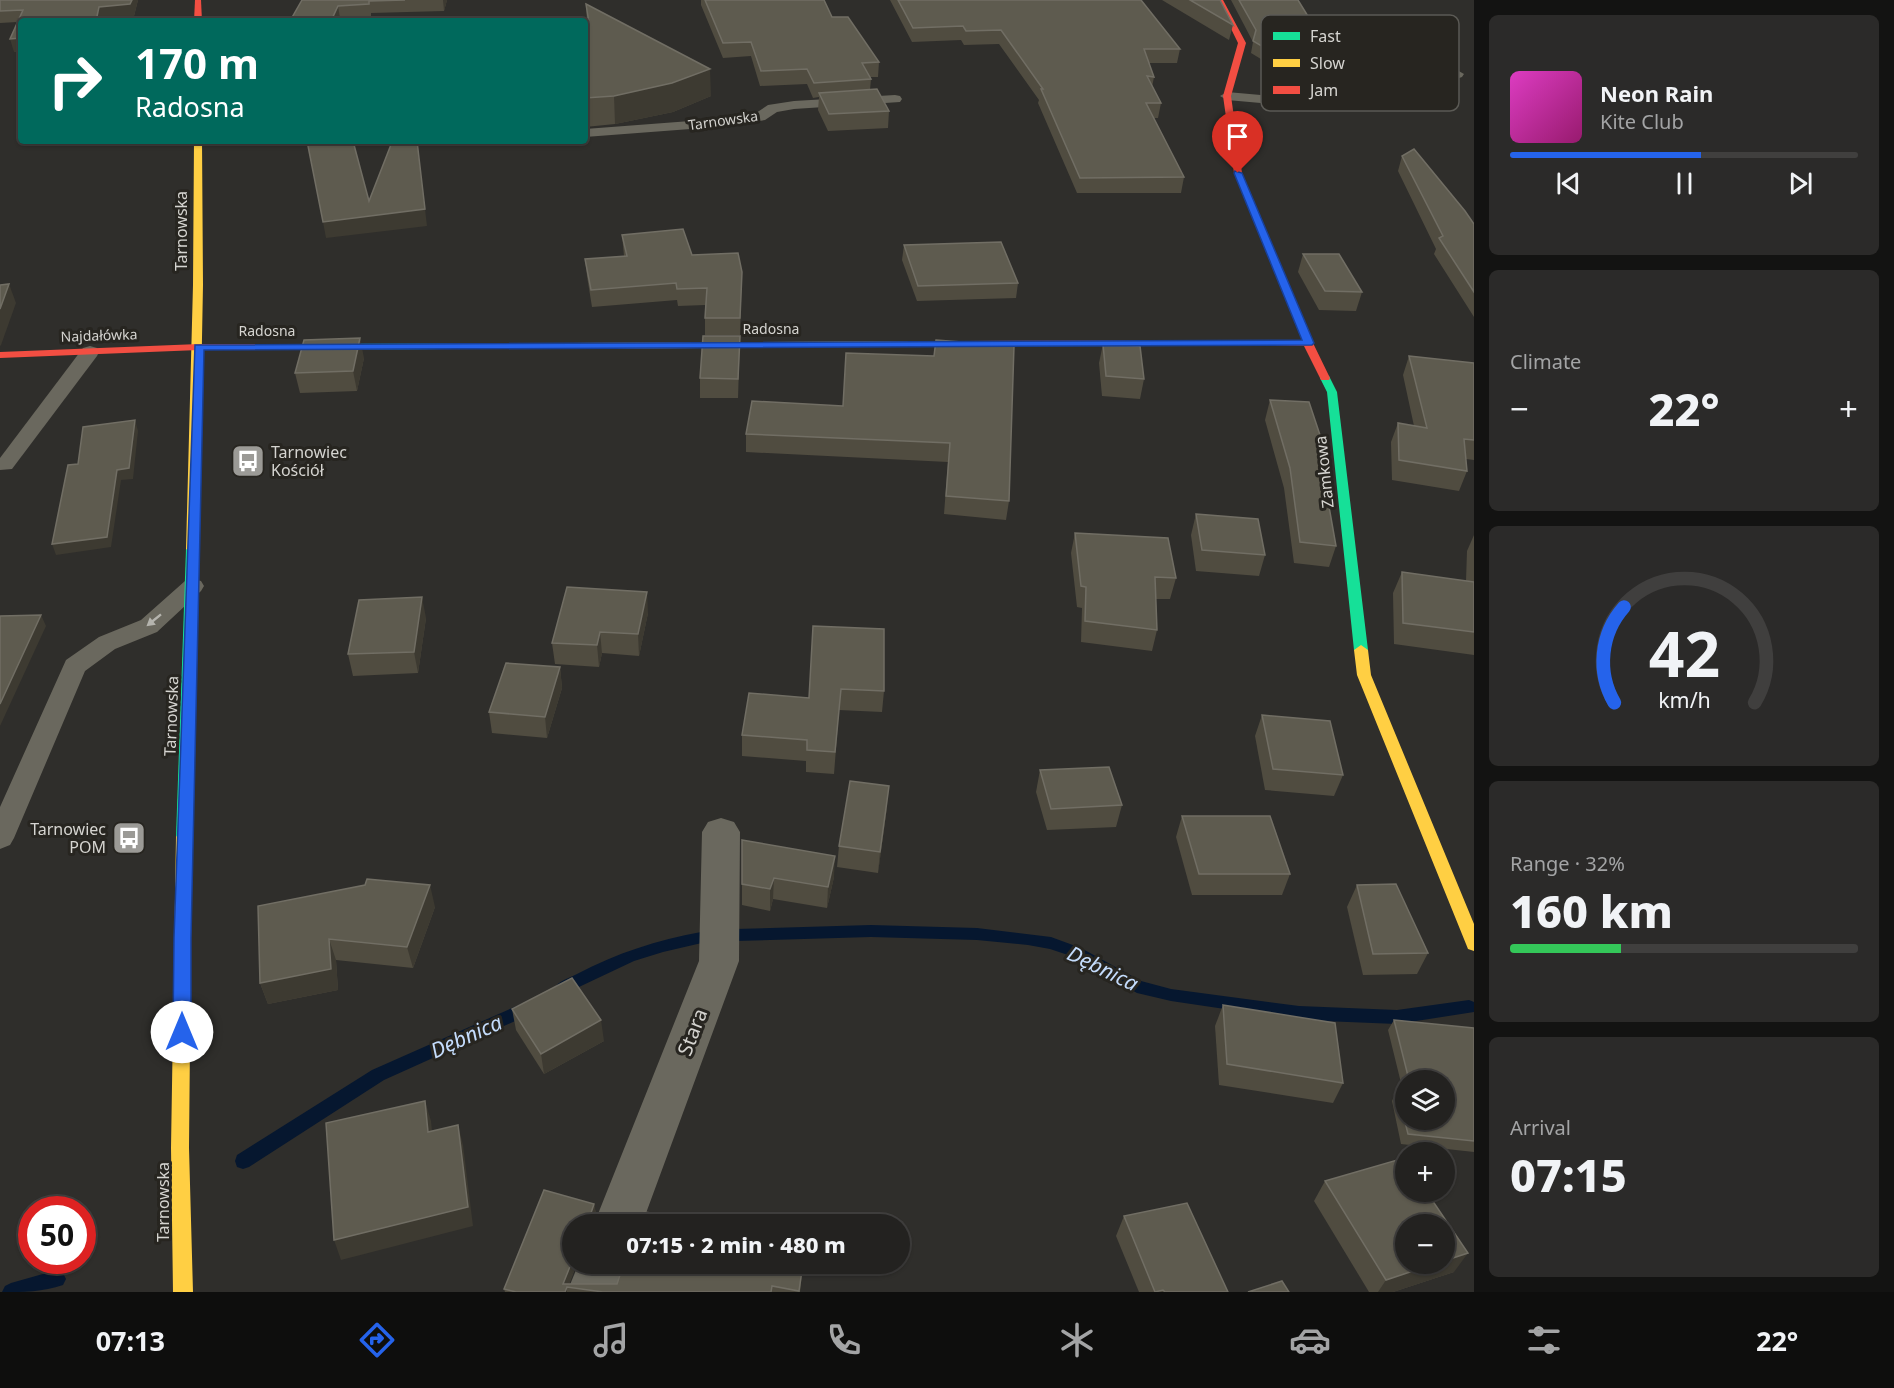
<!DOCTYPE html>
<meta charset="utf-8">
<style>
:root{--surface:#232220;--page:#2b2a29;--text:#f1f3f6;--muted:#a3a4a5;--line:#403f3e;--accent:#2563eb}
body{margin:0;font-family:"Noto Sans",sans-serif;background:var(--page);color:var(--text);height:100vh;display:flex;flex-direction:column;font-size:22px;white-space:nowrap}
*{box-sizing:border-box;margin:0}
p{font-size:20px;color:var(--muted)}
.icon{flex:none;width:33px;height:33px;fill:none;stroke:currentColor;stroke-width:2;stroke-linecap:round;stroke-linejoin:round}
.map{position:relative;flex:1;overflow:hidden}
.details{display:flex;flex-direction:column;gap:15px;padding:15px;background:#131312;width:420px}
.details>*{flex:none}
.hud{position:absolute;left:18px;top:18px;width:570px;height:126px;border-radius:6px;box-shadow:0 2px 4px #0004,0 0 0 2px var(--line);background:#00695c;color:#fff;overflow:hidden}
.fabs{position:absolute;left:1395px;top:1070px;display:grid;gap:12px}
.fabs a{display:grid;place-items:center;width:60px;height:60px;border-radius:50%;background:var(--surface);box-shadow:0 2px 4px #0004,0 0 0 2px var(--line);font-size:30px}
.speed{position:absolute;left:18px;top:1196px;display:flex;gap:12px;font-size:30px;font-weight:700;text-align:center}
.speed>*{display:grid;place-content:center;width:78px;height:78px;border-radius:50%;background:var(--surface);box-shadow:0 2px 4px #0004,0 0 0 2px var(--line);line-height:1}
.speed .limit{border:9px solid #d22;background:#fff;color:#111}
.pin{position:absolute;display:grid;place-items:center;width:51px;height:51px;color:#fff;margin:-62px -26px;border-radius:50% 50% 50% 0;rotate:-45deg;box-shadow:0 0 6px #0007}
.pin .icon{rotate:45deg}
.me{position:absolute;width:66px;margin:-33px;rotate:0deg;stroke-linejoin:round;filter:drop-shadow(0 0 4px #0008)}
.turn{display:flex;align-items:center;gap:21px;height:126px;padding:0 18px;font-size:27px}
.turn .icon{width:78px;height:78px;stroke-width:2.5}
.turn b{display:block;font-size:42px;line-height:51px}
.big{font-size:45px;font-weight:800;line-height:1.1}
.details .tile{flex:1;display:flex;flex-direction:column;justify-content:center;gap:9px;min-width:0;padding:0 21px;border-radius:9px;background:var(--page)}
.details .dial{align-items:center;gap:0}
.dial svg{height:156px;overflow:visible;fill:none;stroke:var(--line);stroke-width:7;stroke-linecap:round;text-anchor:middle}
.dial text{fill:var(--text);stroke:none}
.song{display:flex;align-items:center;gap:18px}
.cover{width:72px;height:72px;border-radius:9px;background:linear-gradient(135deg,hsl(310 70% 55%),hsl(320 70% 35%))}
.played{height:6px;border-radius:3px;background:linear-gradient(90deg,var(--accent) 55%,var(--line) 55%)}
.keys{display:flex;justify-content:space-around;direction:ltr}
.heat{display:flex;justify-content:space-between;align-items:center;font-size:33px;direction:ltr}
.charge{height:9px;border-radius:4px;background:linear-gradient(90deg,#34c759 32%,var(--line) 0)}
.trip{position:absolute;left:562px;top:1214px;width:348px;height:60px;border-radius:30px;background:var(--surface);box-shadow:0 2px 4px #0004,0 0 0 2px var(--line);font-weight:800;line-height:60px;text-align:center}
.tab-bar{display:flex;height:96px;justify-content:space-around;align-items:center;background:#0e0e0d;color:var(--muted)}
.tab-bar .icon{width:42px;height:42px}
.tab-bar .active{color:var(--accent)}
.tab-bar b{font-size:27px;color:var(--text)}
main{display:flex;flex:1;min-height:0}
.map>svg:first-child{display:block}
</style>
<main>
<div class="map">
<svg width="1474" height="1292" viewBox="0 0 1474 1292">
<rect width="100%" height="100%" fill="#2f2e2b"/>
<g fill="none" stroke-linecap="round" stroke-linejoin="round">
<!-- stream -->
<g fill="#06172f" fill-rule="evenodd">
<path d="M871 925 977 928 1051 937 1081 948 1141 981 1171 989 1299 1006 1397 1010 1469 1000 1474 1002V1012L1397 1024 1299 1020 1171 1001 1137 993 1071 956 1050 949 1028 945 977 940 871 937 735 941 730 939 728 935 730 931 735 929Z"/>
<path d="M701 932 706 934 708 938 706 942 663 952 634 961 562 995 557 994 554 989C558 981 569 978 577 974 617 953 657 940 701 932Z"/>
<path d="M528 1001 533 1003 536 1008 533 1013 384 1080 249 1167 243 1169 237 1167 235 1161 237 1155 372 1070Z"/>
<path d="M57 1270 63 1273 66 1279 63 1285C43 1292 23 1292 2 1292L5 1286 11 1283Z"/>
</g>
<!-- lane -->
<g fill="#6a685e" fill-rule="evenodd">
<path d="M1457 70 1464 74 1462 77 1395 101 1295 106 1227 100 1220 96 1227 92 1295 98 1393 93Z"/>
<path d="M895 95 900 96 902 99 900 102 794 109 777 112 765 120 730 126 585 137V129L730 118 756 113 768 105 794 101Z"/>
<path d="M90 346 97 348 99 352 97 356 12 469 0 470V458L83 348Z"/>
<path d="M193 579 201 581 204 586 201 591 157 632 115 649 85 671 14 838 10 845 0 849V807L66 660 99 637 141 620 185 581Z"/>
</g>
<!-- street -->
<g fill="#6a685e" fill-rule="evenodd">
<path d="M721 818 734 822 740 832 739 961 642 1224H594L699 961 702 832 708 822Z"/>
<path d="M579 1263H627L617 1292H567Z"/>
</g>
<!-- fast -->
<g fill="#16e098" fill-rule="evenodd">
<path d="M572 343 576 344V348L309 350 304 347 309 344Z"/>
<path d="M1325 375 1329 376 1337 392 1368 650 1361 655 1354 650 1327 392 1320 378Z"/>
<path d="M192 545 198 549 192 837 189 841 184 843 179 841 176 837 186 549Z"/>
</g>
<!-- slow -->
<g fill="#ffcf43" fill-rule="evenodd">
<path d="M194 141H202L203 285 198 549 192 553 186 549 193 285Z"/>
<path d="M964 341 969 344 968 346 572 349 567 346 572 343Z"/>
<path d="M1361 645 1368 650 1371 675 1474 924V951L1468 949 1466 944 1357 675 1354 650Z"/>
<path d="M184 831 189 833 192 837 189 1148 193 1292H173L171 1148 176 837 179 833Z"/>
</g>
<!-- jam -->
<g fill="#f24e42" fill-rule="evenodd">
<path d="M195 0H201L202 21H194Z"/>
<path d="M1217 0H1223L1246 43 1231 96 1242 173 1313 343 1330 378 1329 380H1321L1304 346H960L959 344 964 341 1302 340 1234 173 1223 96 1238 43Z"/>
<path d="M199 344H309L314 347 309 350H199L0 358V352Z"/>
</g>
</g>
<!-- wall -->
<g fill="#504c40" fill-rule="evenodd">
<path d="M0 0H138L134 16 102 19 21 21V51L14 52 17 22 0 23Z"/>
<path d="M302 0H447L444 11 371 13V16L340 18 339 21H290Z"/>
<path d="M701 0H824L832 17 879 62 878 77H870L871 79 870 90 889 111 888 128 828 131 818 110 819 97 813 98 807 84 760 86 751 56 723 58 701 5Z"/>
<path d="M890 0H1141L1180 49 1177 63H1149L1154 77 1152 87 1161 103 1158 118H1154L1184 177 1181 193H1077L1038 103 1039 100 999 44 964 45 961 40 912 42Z"/>
<path d="M1162 0H1220L1233 25 1229 40Z"/>
<path d="M1231 0H1298L1339 85 1310 89 1251 53 1253 42Z"/>
<path d="M586 4 711 96 673 112 615 124 585 127V23H587Z"/>
<path d="M1402 156 1474 224V317L1434 254 1436 249 1398 171Z"/>
<path d="M622 235 692 255 742 272 740 335H705V305L678 306 677 300 592 307 587 276 585 259 624 256Z"/>
<path d="M904 245 1018 283 1016 298 917 301 902 260Z"/>
<path d="M1303 254 1362 292 1356 311 1319 310 1298 272Z"/>
<path d="M740 336 738 398H700V378Z"/>
<path d="M1103 344 1144 379 1140 399 1102 396 1099 363Z"/>
<path d="M934 356 1009 501 1006 520 944 514 948 462 746 452V434L843 406Z"/>
<path d="M1409 356 1474 363V460L1466 459 1467 471 1459 491 1392 480 1391 442 1398 423 1414 426 1403 375Z"/>
<path d="M364 358 357 391 300 393 295 373Z"/>
<path d="M1270 400 1325 450 1321 463 1336 546 1329 567 1294 563 1284 488 1265 420Z"/>
<path d="M1196 514 1265 555 1259 576 1196 571 1191 535Z"/>
<path d="M1075 533 1176 578 1170 599H1156L1157 630 1152 651 1081 642 1082 608 1077 607 1071 553Z"/>
<path d="M1474 535V655L1394 644 1393 593 1402 572 1466 581 1467 551Z"/>
<path d="M648 613 639 656 602 653 599 667 555 664 552 643Z"/>
<path d="M426 618 418 673 353 676 348 654Z"/>
<path d="M813 626 884 691 882 712 839 710 834 774 806 772V761L742 756V735L809 698Z"/>
<path d="M560 667 562 688 547 738 492 733 489 712Z"/>
<path d="M1262 715 1343 775 1334 796 1265 790 1255 736Z"/>
<path d="M1040 770 1122 805 1116 827 1047 830 1036 792Z"/>
<path d="M887 807 878 873 837 867 839 846Z"/>
<path d="M1182 816 1290 874 1282 895H1192L1176 837Z"/>
<path d="M742 840 834 877 827 908 773 899 770 911 742 905Z"/>
<path d="M365 885 435 907 413 968 336 960 338 990 268 1004 260 983Z"/>
<path d="M1357 885 1428 953 1417 974 1363 975 1347 907Z"/>
<path d="M1223 1005 1343 1083 1333 1103 1219 1085 1215 1026Z"/>
<path d="M512 1009 604 1041 544 1074 516 1030Z"/>
<path d="M1394 1020 1474 1028V1152L1401 1144 1392 1101 1397 1090 1403 1091 1388 1030ZM1406 1080H1444L1406 1119Z"/>
<path d="M1325 1181 1454 1272 1393 1292H1369L1314 1201Z"/>
<path d="M594 1204 596 1214 595 1216 736 1224H573V1263H577L569 1284H617L803 1263 800 1292H505L504 1289Z"/>
<path d="M1124 1216 1228 1292H1139L1116 1236Z"/>
</g>
<!-- shaded-wall -->
<g fill="#3d3a31">
<path d="M132 0H138L134 16 102 19V21H96L99 7Z"/>
<path d="M443 0H447L444 11Z"/>
<path d="M338 6 340 18 339 21H331Z"/>
<path d="M21 38V51L14 52 10 39Z"/>
<path d="M710 69 711 96 673 112 615 124 614 96Z"/>
<path d="M1343 73 1339 85 1310 89 1314 77Z"/>
<path d="M417 141 427 226 326 238 323 222 425 209Z"/>
<path d="M9 284 16 303 1 345 0 346V309Z"/>
<path d="M360 338 364 358 357 391 353 371Z"/>
<path d="M135 420 138 431 133 479 121 480 111 547 56 555 52 544Z"/>
<path d="M647 592 648 613 639 656 638 634Z"/>
<path d="M422 597 426 618 418 673 414 652Z"/>
<path d="M41 615 46 626 0 726V704Z"/>
<path d="M600 632 602 653 599 667 597 645Z"/>
<path d="M560 667 562 688 547 738 545 717Z"/>
<path d="M889 786 887 807 878 873 880 852Z"/>
<path d="M835 856 834 877 827 908 828 887Z"/>
<path d="M774 878 773 899 770 911V889Z"/>
<path d="M430 885 435 907 413 968 407 947Z"/>
<path d="M329 939 336 960 338 990 268 1004 260 983Z"/>
<path d="M601 1020 604 1041 544 1074 541 1054Z"/>
<path d="M425 1101 431 1121 434 1152 428 1132Z"/>
<path d="M458 1125 463 1145 473 1226 341 1260 334 1240Z"/>
<path d="M594 1204 596 1214 592 1223 591 1213Z"/>
<path d="M1468 1253 1454 1272 1393 1292H1378L1386 1280 1437 1263H1444V1261Z"/>
<path d="M573 1259V1263H577L568 1287H567V1292H565L563 1284Z"/>
</g>
<!-- building -->
<g fill="#5e5b4f" stroke="#716e64" stroke-width="1.5">
<path d="M0 0H132L130 4 99 7 96 21H21V38L10 39 23 10 0 11Z"/>
<path d="M302 0H405L369 1V4L338 6 331 21H290Z"/>
<path d="M705 0H824L832 17H848L879 62 862 63 871 79 814 83 807 69 761 71 751 42 723 43Z"/>
<path d="M898 0H1141L1180 49H1144L1154 77 1147 76 1161 103H1146L1184 177 1080 178 1041 89H1043L1001 30 966 31 963 26 913 28Z"/>
<path d="M1190 0H1220L1233 25Z"/>
<path d="M1239 0H1298L1343 73 1314 77 1253 41 1256 30Z"/>
<path d="M586 4 710 69 672 83 614 96 585 98V23H589Z"/>
<path d="M877 89 889 111 829 114 819 93Z"/>
<path d="M307 141H353L369 201 392 142 417 141 425 209 323 222Z"/>
<path d="M1414 149 1465 211 1474 224V292L1439 238 1443 236 1402 156Z"/>
<path d="M683 229 692 255 738 253 742 272 740 318H705L707 288 677 289 676 283 591 290 585 259 627 256 622 235Z"/>
<path d="M1001 242 1018 283 918 286 904 245Z"/>
<path d="M1303 254H1339L1362 292 1325 291Z"/>
<path d="M9 284 0 309V285Z"/>
<path d="M703 336H740L738 379 700 378Z"/>
<path d="M360 338 353 371 295 373 304 340Z"/>
<path d="M936 340 1014 346 1009 501 946 496 950 443 746 434 752 401 843 406 846 353 934 356Z"/>
<path d="M1103 344 1140 346 1144 379 1106 376Z"/>
<path d="M1409 356 1474 363V440L1464 439 1467 471 1399 460 1398 423 1427 428Z"/>
<path d="M1270 400 1309 402 1325 450H1319L1336 546 1300 542 1290 468Z"/>
<path d="M135 420 129 468 117 470 107 537 52 544 68 465 78 464 83 427Z"/>
<path d="M1196 514 1258 519 1265 555 1202 550Z"/>
<path d="M1075 533 1168 538 1176 578 1155 577 1157 630 1085 621 1086 587 1081 586Z"/>
<path d="M1402 572 1474 582V632L1403 623Z"/>
<path d="M567 587 647 592 638 634 600 632 597 645 552 643Z"/>
<path d="M422 597 414 652 348 654 359 600Z"/>
<path d="M41 615 0 704V616Z"/>
<path d="M813 626 884 629V691L841 689 835 752 807 750V740L742 735 749 693 809 698Z"/>
<path d="M506 663 560 667 545 717 489 712Z"/>
<path d="M1262 715 1330 721 1343 775 1273 769Z"/>
<path d="M1109 767 1122 805 1051 809 1040 770Z"/>
<path d="M850 781 889 786 880 852 839 846Z"/>
<path d="M1182 816H1270L1290 874H1199Z"/>
<path d="M742 840 835 856 828 887 774 878 770 889 742 884Z"/>
<path d="M367 879 430 885 407 947 329 939 331 969 260 983 258 906 365 885Z"/>
<path d="M1396 884 1428 953 1373 954 1357 885Z"/>
<path d="M572 978 601 1020 541 1054 512 1009Z"/>
<path d="M1223 1005 1335 1023 1343 1083 1227 1064Z"/>
<path d="M1394 1020 1474 1028V1141L1408 1134 1397 1090 1406 1091V1119H1444V1080H1409Z"/>
<path d="M425 1101 428 1132 458 1125 468 1207 334 1240 326 1123Z"/>
<path d="M1404 1158 1406 1161V1191H1426L1468 1253 1444 1261V1224H1406V1263H1437L1386 1280 1325 1181Z"/>
<path d="M544 1190 594 1204 591 1213 593 1216H641L644 1212 736 1224H573V1259L563 1284H617L624 1263H803L799 1291 772 1286 771 1292H603L567 1287 565 1292H516L504 1289Z"/>
<path d="M1187 1203 1228 1292H1165L1163 1290 1155 1292 1124 1216Z"/>
<path d="M1282 1281 1289 1292H1248Z"/>
</g>
<!-- one-way arrows -->
<defs><path id="oneway-solid" d="M-6-.8H1V-3.2L6.5 0L1 3.2V.8H-6Z" transform="scale(1.5)"/></defs>
<use fill="#b5b4ae" href="#oneway-solid" transform="translate(154 620) rotate(141)"/>
<!-- route -->
<path fill="#2563eb" stroke="#184099" stroke-width="1.5" d="M1235 171 1242 173 1314 343 1312 345 204 350 191 938V1032L188 1037 182 1039 176 1037 173 1032 174 938 195 345 1302 340 1234 173Z"/>
<!-- icons -->
<defs>
<symbol id="bus-square" viewBox="-11 -11 22 22"><rect x="-9" y="-9" width="18" height="18" rx="4" fill="#9b9a96" stroke="#272520"/><path d="M-5-6H5V4H4V6H2V4H-2V6H-4V4H-5ZM-3.5-4V0h7V-4ZM-3.5 1.2v1.5H-2V1.2ZM2 1.2v1.5H3.5V1.2Z" fill="#fff"/></symbol>
</defs>
<g fill-rule="evenodd">
<use href="#bus-square" x="229" y="442" width="38" height="38"/>
<use href="#bus-square" x="110" y="819" width="38" height="38"/>
</g>
<g text-anchor="middle" dominant-baseline="central" stroke-width="6" stroke-linejoin="round" paint-order="stroke">
<!-- far-street labels -->
<g font-size="14" fill="#d5d4d0" stroke="#272520">
<text transform="translate(723 120) rotate(-8)">Tarnowska</text>
<text x="771" y="328">Radosna</text>
<text x="267" y="330">Radosna</text>
<text transform="translate(99 335) rotate(-2)">Najdałówka</text>
</g>
<!-- street labels -->
<g font-size="16" fill="#d5d4d0" stroke="#272520">
<text transform="translate(181 231) rotate(-90)">Tarnowska</text>
<text transform="translate(1324 472) rotate(-96)">Zamkowa</text>
<text transform="translate(171 716) rotate(-88)">Tarnowska</text>
<text transform="translate(163 1202) rotate(-90)">Tarnowska</text>
</g>
<!-- poi labels -->
<g font-size="16" fill="#d5d4d0" stroke="#272520" text-anchor="start">
<text x="271" y="452">Tarnowiec<tspan x="271" dy="18">Kościół</tspan></text>
<text x="106" y="829" text-anchor="end">Tarnowiec<tspan x="106" dy="18">POM</tspan></text>
</g>
<!-- near-street labels -->
<g font-size="20" fill="#d5d4d0" stroke="#272520">
<text transform="translate(692 1032) rotate(-69)">Stara</text>
</g>
<!-- near-water labels -->
<g font-size="21" font-style="italic" fill="#c4dcfc" stroke="#272520">
<text transform="translate(1103 968) rotate(26)">Dębnica</text>
<text transform="translate(466 1036) rotate(-24)">Dębnica</text>
</g>
</g>
<!-- legend -->
<rect x="1261" y="15" width="198" height="96" rx="9" fill="#272520" stroke="#5b5a55" stroke-width="1.5"/>
<rect x="1273" y="32" width="27" height="8" fill="#16e098"/>
<rect x="1273" y="59" width="27" height="8" fill="#ffcf43"/>
<rect x="1273" y="86" width="27" height="8" fill="#f24e42"/>
<g font-size="16" fill="#d5d4d0">
<text x="1310" y="42">Fast</text>
<text x="1310" y="69">Slow</text>
<text x="1310" y="96">Jam</text>
</g>
</svg>
<div class="fabs">
<a><svg class="icon" aria-label="layers" viewBox="0 0 24 24"><path d="M12 4l9 5-9 5-9-5zM3 14l9 5 9-5"/></svg></a>
<a>+</a>
<a>−</a>
</div>
<div class="speed"><div class="limit">50</div></div>
<div class="pin" style="left:1238px;top:173px;background:#d93025"><svg class="icon" aria-label="arrive" viewBox="0 0 24 24"><path d="M6 21V4h12l-3 4 3 4H6"/></svg></div>
<svg class="me" style="left:182px;top:1032px" viewBox="-20 -20 40 40"><circle r="19" fill="#fff"/><path d="M0-13L10 11 0 6-10 11z" fill="#2563eb"/></svg>
<div class="trip">07:15 · 2 min · 480 m</div>
<div class="hud">
<div class="turn"><svg class="icon" aria-label="right" viewBox="0 0 24 24"><path d="M7 20v-9h11M14 6l5 5-5 5"/></svg><div><b>170 m</b>Radosna</div></div>
</div>
</div>
<section class="details">
<div class="tile">
<div class="song"><i class="cover"></i><div><b>Neon Rain</b><p>Kite Club</p></div></div>
<div class="played"></div>
<div class="keys"><svg class="icon" aria-label="previous" viewBox="0 0 24 24"><path d="M18 5L8 12l10 7zM5 5v14"/></svg><svg class="icon" aria-label="pause" viewBox="0 0 24 24"><path d="M8 5v14M16 5v14"/></svg><svg class="icon" aria-label="next" viewBox="0 0 24 24"><path d="M6 5l10 7-10 7zM19 5v14"/></svg></div>
</div>
<div class="tile"><p>Climate</p>
<div class="heat"><a>−</a><b class="big">22°</b><a>+</a></div>
</div>
<div class="tile dial"><svg viewBox="0 0 100 80">
<path d="M14 69A42 42 0 1 1 86 69"/>
<path d="M14 69A42 42 0 0 1 19 20" stroke="#2563eb"/>
<text x="50" y="56" font-size="32" font-weight="700">42</text>
<text x="50" y="72" font-size="11">km/h</text>
</svg></div>
<div class="tile"><p>Range · 32%</p><b class="big">160 km</b><div class="charge"></div></div>
<div class="tile"><p>Arrival</p><b class="big">07:15</b></div>
</section>
</main>
<nav class="tab-bar">
<b>07:13</b>
<svg class="icon active" aria-label="directions" viewBox="0 0 24 24"><path d="M12 3l9 9-9 9-9-9zM9 14v-3h6M13 9l2 2-2 2"/></svg>
<svg class="icon" aria-label="music" viewBox="0 0 24 24"><path d="M9 18V5l10-2v13"/><circle cx="6" cy="18" r="3"/><circle cx="16" cy="16" r="3"/></svg>
<svg class="icon" aria-label="phone" viewBox="0 0 24 24"><path d="M5 4h4l2 5-3 2q2 4 5 5l2-3 5 2v4C11 20 4 13 5 4z"/></svg>
<svg class="icon" aria-label="climate" viewBox="0 0 24 24"><path d="M12 3v18M4 7l16 10M4 17L20 7"/></svg>
<svg class="icon" aria-label="car" viewBox="0 0 24 24"><path d="M5 17H2v-5l4-1 3-4h7l3 4 3 1v5h-3M9 17h6M6 11h13"/><circle cx="7" cy="17" r="2"/><circle cx="17" cy="17" r="2"/></svg>
<svg class="icon" aria-label="filters" viewBox="0 0 24 24"><path d="M4 7h16M4 17h16"/><circle cx="9" cy="7" r="2"/><circle cx="15" cy="17" r="2"/></svg>
<b>22°</b>
</nav>
